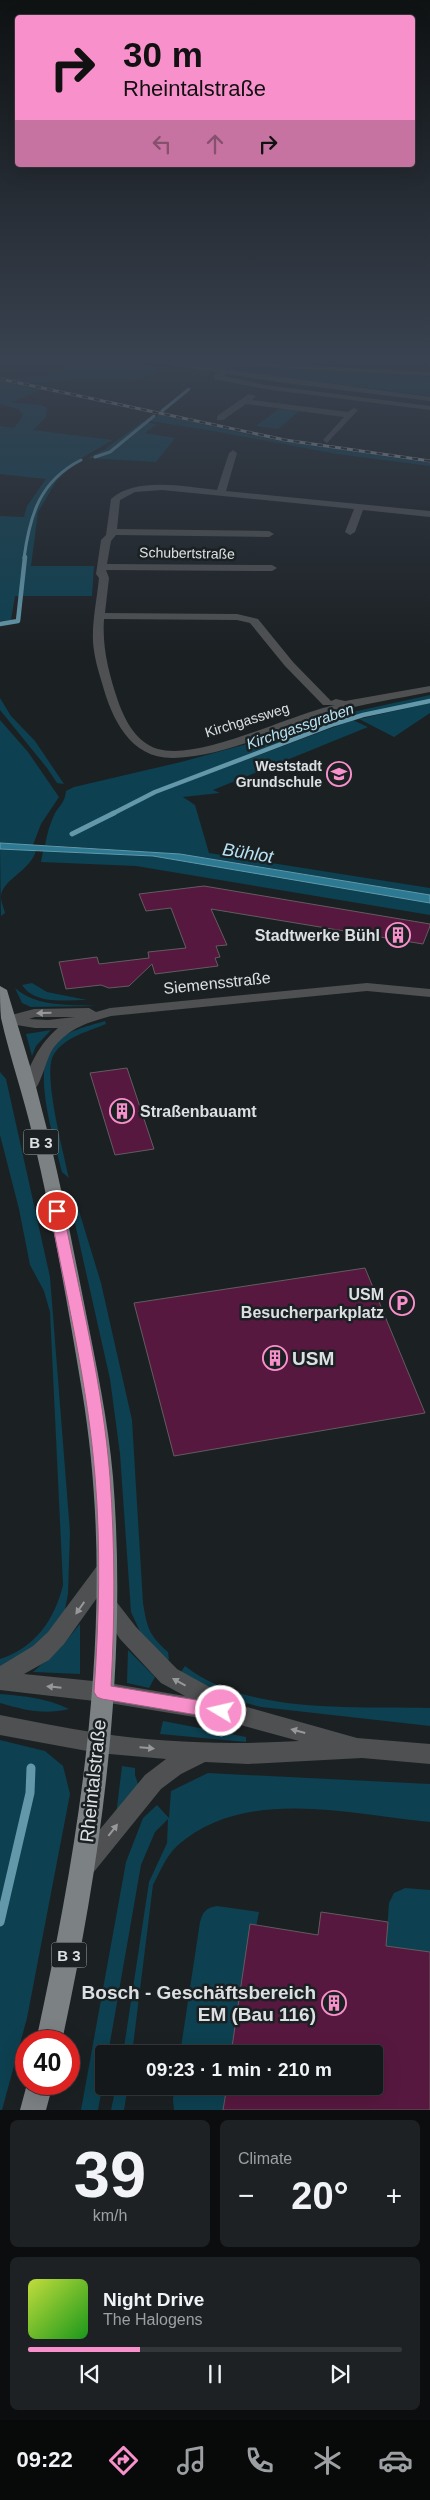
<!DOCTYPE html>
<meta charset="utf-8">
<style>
:root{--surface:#14181a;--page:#1d2123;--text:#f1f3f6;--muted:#9da0a2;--line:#333739;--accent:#f890cb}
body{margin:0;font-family:Arial,sans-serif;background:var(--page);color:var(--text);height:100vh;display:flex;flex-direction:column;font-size:19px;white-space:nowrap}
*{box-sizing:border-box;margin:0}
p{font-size:16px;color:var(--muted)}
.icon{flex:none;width:28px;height:28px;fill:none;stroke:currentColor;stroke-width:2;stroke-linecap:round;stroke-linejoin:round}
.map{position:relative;height:2110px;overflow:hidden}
.panel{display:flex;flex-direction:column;gap:10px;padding:10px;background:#0b0d0e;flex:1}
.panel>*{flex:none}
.hud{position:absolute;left:15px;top:15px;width:400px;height:152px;border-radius:5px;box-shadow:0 5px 20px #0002,0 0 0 1px var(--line);background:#f890cb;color:#111;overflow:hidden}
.speed{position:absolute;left:15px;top:2030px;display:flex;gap:10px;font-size:25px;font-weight:700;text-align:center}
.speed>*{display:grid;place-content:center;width:65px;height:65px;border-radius:50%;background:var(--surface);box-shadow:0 5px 20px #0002,0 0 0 1px var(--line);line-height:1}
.speed .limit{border:8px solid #d22;background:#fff;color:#111}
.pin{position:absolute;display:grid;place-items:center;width:42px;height:42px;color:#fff;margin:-21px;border:2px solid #fff;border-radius:50%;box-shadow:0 1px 5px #0007}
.me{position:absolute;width:55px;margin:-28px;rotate:279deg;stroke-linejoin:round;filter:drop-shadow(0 0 4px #0008)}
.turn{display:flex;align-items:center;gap:18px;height:105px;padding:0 25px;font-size:22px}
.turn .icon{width:65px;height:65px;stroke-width:2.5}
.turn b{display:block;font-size:35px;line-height:42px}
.lanes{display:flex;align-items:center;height:48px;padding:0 25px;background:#0003;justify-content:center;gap:25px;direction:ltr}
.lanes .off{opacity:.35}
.big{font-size:38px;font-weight:800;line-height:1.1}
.panel .tile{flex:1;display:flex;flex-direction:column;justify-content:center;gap:8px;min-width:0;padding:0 18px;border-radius:8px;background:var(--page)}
.panel .dial{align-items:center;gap:0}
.dial b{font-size:65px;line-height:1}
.song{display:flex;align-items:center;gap:15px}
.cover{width:60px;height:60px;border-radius:8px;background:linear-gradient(135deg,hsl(70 70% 55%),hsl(120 70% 35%))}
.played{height:5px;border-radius:2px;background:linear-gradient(90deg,var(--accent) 30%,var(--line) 30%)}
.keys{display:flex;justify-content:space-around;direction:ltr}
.heat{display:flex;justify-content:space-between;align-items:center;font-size:28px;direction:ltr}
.panel .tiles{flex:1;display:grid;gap:10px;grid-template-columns:1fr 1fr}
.tile:last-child{grid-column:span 2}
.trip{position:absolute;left:95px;top:2045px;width:288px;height:50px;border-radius:5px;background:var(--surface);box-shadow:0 5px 20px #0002,0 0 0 1px var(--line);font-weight:800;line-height:50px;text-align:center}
.dock{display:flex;height:80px;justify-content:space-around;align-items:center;background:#080a0a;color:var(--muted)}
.dock .icon{width:35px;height:35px}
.dock .selected{color:var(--accent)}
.dock b{font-size:22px;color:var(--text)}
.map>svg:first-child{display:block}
</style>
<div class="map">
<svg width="430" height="2110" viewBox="0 0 430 2110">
<rect width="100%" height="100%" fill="#1b2023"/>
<!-- green -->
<g fill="#0d4050">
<path d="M57 359H104L162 367 145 378 130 379 63 380 30 383 6 379 50 375 65 368 67 363Z"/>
<path d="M188 362 235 366 234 368 419 376 430 377V396L181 363Z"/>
<path d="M0 381 41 390 12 402 41 405 47 408 46 417 33 430 112 440 77 461 57 480 38 512 31 566H94L92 596H15L11 620 0 621V516L24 517 27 506 46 479 0 474V426L14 428 22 418V413L18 409 0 404Z"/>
<path d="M279 409 299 411 278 429 256 426Z"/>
<path d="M159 415 270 439 430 463V466L337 454 208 430 150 421Z"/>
<path d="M142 422 157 424 145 433 175 438 156 462 88 458 104 450Z"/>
<path d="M430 695V700L353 716 348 713Z"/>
<path d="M0 698 11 716 35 741 64 784 57 783 47 768 0 710Z"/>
<path d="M430 703V713L394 737 359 719Z"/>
<path d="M343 714 349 717 170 784 173 787 353 720 368 727 213 790 220 793 183 797 195 805 209 853 430 888V895L180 854 45 845C47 834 50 823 55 813 60 805 65 802 66 791L74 787 181 762 265 739Z"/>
<path d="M0 720 28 752 59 797 41 824 33 845 0 843Z"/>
<path d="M0 849 36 850C32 870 1 880 1 897 1 902 4 908 5 913L1 916Z"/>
<path d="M43 851 153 856 179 860 430 903V915L136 866 41 862Z"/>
<path d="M32 983 47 992 87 1000C66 1000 35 1005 22 985Z"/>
<path d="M15 988C38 1008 70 1004 98 1006L31 1007 22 1003Z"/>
<path d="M105 1021 106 1024C89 1031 62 1038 53 1056 43 1075 64 1154 69 1178L62 1172C55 1141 31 1070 53 1045 65 1031 88 1026 105 1021Z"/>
<path d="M51 1030 36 1046 32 1056 26 1034Z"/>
<path d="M0 1072 6 1079 50 1277 70 1532 68 1594 64 1614 35 1650 0 1668V1659C35 1648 55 1619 63 1585L50 1312 44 1291 30 1265 19 1209 0 1135Z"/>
<path d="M76 1201 101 1283 132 1420 143 1603C147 1628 149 1635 168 1652L169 1659 164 1664 143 1638 131 1612 120 1454 110 1379 72 1210Z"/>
<path d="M80 1624V1674L33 1672 59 1649Z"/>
<path d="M128 1650 155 1677 149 1688 127 1683Z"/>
<path d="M185 1666C247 1715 355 1706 430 1708V1726L261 1707 223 1697 178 1676Z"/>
<path d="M0 1694C25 1696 46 1698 69 1709 44 1715 24 1710 0 1703Z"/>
<path d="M163 1721 246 1737V1742L160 1734Z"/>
<path d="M0 1740 45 1751 63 1766 70 1794 27 2018 2 2110H0Z"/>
<path d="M122 1766 135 1768V1775L139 1787 116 1815Z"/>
<path d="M208 1773 430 1784V1822C348 1814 245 1786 177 1846 166 1856 160 1872 153 1885L132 2054H123L149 1882 167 1843 168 1819 155 1832 141 1865 108 2054H104V2077L98 2110H81L126 1862 143 1818 157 1805 169 1818 171 1791Z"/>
<path d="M405 1888 430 1890V1952L386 1946 389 1903 394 1893Z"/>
<path d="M217 1906 259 1912 231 2054H180L200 1922C203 1911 206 1908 217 1906Z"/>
<path d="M116 2086H128L124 2110H111Z"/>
<path d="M175 2086H227L223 2110H174L173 2099Z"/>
</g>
<!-- water -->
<path fill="#2d7992" stroke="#6298aa" d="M0 843 180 854 430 895V903L153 856 0 849Z"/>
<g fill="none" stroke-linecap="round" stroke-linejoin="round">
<!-- stream-far3 -->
<g stroke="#6298aa" stroke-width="3">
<path d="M162 411 189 389"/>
<path d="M95 457 110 452 154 416"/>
<path d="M24 558C30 514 40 481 81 460"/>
</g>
<!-- stream-far2 -->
<g stroke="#6298aa" stroke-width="4.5">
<path d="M0 624 18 621 25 557"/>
<path d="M112 814 155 792 334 724 363 715 430 701"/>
</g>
<!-- stream-far1 -->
<path stroke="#6298aa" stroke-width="5" d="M72 834 114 813"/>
<!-- stream -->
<path stroke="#6298aa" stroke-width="9" d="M0 1922 30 1793 31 1768"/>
</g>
<!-- building -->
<g fill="#57183f" stroke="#625c5f">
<path d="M204 886 430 924V926L423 944 211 909 227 945 216 946 220 957 215 958 218 966 155 974 152 964 129 986 109 988 101 985 66 989 59 962 97 957 99 964 149 958 148 952 186 948 171 908 146 911 139 894Z"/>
<path d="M127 1068 154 1149 115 1155 90 1073Z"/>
<path d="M365 1268 425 1413 174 1456 134 1303Z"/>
<path d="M321 1912 388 1922 386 1946 430 1952V2110H223L227 2086H374V2054H231L250 1924 318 1935Z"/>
</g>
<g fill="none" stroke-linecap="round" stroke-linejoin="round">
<!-- minor -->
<g fill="#4e5052" fill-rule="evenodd">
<path d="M181 359 430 372V376L207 364Z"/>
<path d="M224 371 228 373 224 376 265 385 430 406V410L265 389 214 379V375Z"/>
<path d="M249 394 256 396 252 400 348 412 354 408 358 410 327 443 323 440 344 417 246 404 223 420H217V416Z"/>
<path d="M233 450 237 453 226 491 430 511V517L363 510 355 532 350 535 345 532 354 509 162 490 135 492 120 500 117 529 269 531 274 534 269 537 116 535 111 541 107 564 272 565 277 568 272 571 106 570 109 578 105 613 237 614 258 619 293 662 331 701 336 699 345 701 430 686V692C396 699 362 704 330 713 280 728 228 756 174 758 130 759 112 719 102 683 98 670 94 656 93 642 92 621 97 599 99 578L96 574 101 540 106 535 111 499C136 476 187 487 217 490L229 453ZM104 619 237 620 250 623 285 666 323 705H335C291 714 200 761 158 749 137 743 125 721 118 701 109 674 102 648 104 619Z"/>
<path d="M367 983 430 989V997L367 991 111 1016C87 1023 71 1027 54 1047 45 1059 41 1091 29 1094L21 1089C30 1065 38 1045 58 1028H35L4 1023 2 1020 4 1017 34 1009 89 1008 96 1012 110 1008ZM35 1017H75L48 1020 29 1019Z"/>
</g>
<!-- tertiary -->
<g fill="#4e5052" fill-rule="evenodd">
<path d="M133 359H150L430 397V401L285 383Z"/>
<path d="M107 1560 114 1562 117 1568 114 1574 64 1644 49 1660 24 1674 103 1682 185 1696 161 1683 120 1639 98 1606 101 1600 108 1597 115 1600 136 1627 177 1669 235 1701 236 1704 357 1738 430 1744V1764L362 1758 248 1764 205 1762 181 1774 161 1789 93 1873 85 1876 77 1873 73 1865 77 1857 145 1775 166 1759 98 1753 0 1735V1715C32 1721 65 1728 98 1733 164 1743 232 1745 299 1741L237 1724 103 1702 0 1690V1666L33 1646 48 1632 100 1562Z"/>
</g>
<!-- primary -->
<g fill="#7c8183" fill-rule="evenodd">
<path d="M0 986 7 990C19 1031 33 1072 43 1114 60 1178 72 1243 85 1308 96 1364 108 1420 113 1477 128 1666 102 1857 62 2041H36C82 1829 118 1607 82 1391 68 1306 53 1221 33 1137 24 1097 10 1058 1 1018 0 1008 0 996 0 986Z"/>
<path d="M27 2084H53L46 2110H20Z"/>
</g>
<defs>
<path id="rail" d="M0 379 285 440 430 461"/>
</defs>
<!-- rail casing -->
<use href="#rail" stroke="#a2a6a8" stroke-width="3"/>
<!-- rail -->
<use href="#rail" stroke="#1b2023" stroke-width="2" stroke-dasharray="6" stroke-linecap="butt"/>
</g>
<!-- one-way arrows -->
<defs><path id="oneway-solid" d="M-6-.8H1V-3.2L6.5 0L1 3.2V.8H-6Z" transform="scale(1.25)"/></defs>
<g fill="#96989a">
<use href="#oneway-solid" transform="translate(44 1013) rotate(178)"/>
<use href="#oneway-solid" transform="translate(80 1608) rotate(125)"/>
<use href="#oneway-solid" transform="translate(179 1682) rotate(-151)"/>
<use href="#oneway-solid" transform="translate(54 1687) rotate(-174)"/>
<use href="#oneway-solid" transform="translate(298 1731) rotate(-165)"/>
<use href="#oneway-solid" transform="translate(147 1748) rotate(5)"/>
<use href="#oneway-solid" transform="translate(113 1830) rotate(-52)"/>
</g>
<!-- sky -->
<linearGradient id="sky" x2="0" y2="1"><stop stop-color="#0f1213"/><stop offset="0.55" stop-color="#394250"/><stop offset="1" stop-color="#394250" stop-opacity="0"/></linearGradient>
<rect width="430" height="654" fill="url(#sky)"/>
<!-- route -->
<path fill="#f890cb" stroke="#a15e84" d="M57 1207 63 1211C81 1299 103 1387 110 1477 115 1547 115 1616 111 1686L221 1704 227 1706 229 1711 227 1717 221 1719 102 1699 97 1697 94 1692C99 1620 101 1548 95 1476 88 1387 67 1299 50 1211Z"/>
<!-- icons -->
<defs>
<symbol id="school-ring" viewBox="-11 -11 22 22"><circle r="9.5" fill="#1b2023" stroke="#f890cb" stroke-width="1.5"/><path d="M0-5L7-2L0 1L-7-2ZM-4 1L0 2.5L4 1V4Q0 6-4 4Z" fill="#f890cb"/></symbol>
<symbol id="building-ring" viewBox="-11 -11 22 22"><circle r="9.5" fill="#1b2023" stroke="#f890cb" stroke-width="1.5"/><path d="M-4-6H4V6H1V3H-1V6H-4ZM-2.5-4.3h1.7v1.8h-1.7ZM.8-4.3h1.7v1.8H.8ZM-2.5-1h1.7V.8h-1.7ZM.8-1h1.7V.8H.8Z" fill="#f890cb"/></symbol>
<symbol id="parking-ring" viewBox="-11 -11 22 22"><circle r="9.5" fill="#1b2023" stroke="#f890cb" stroke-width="1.5"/><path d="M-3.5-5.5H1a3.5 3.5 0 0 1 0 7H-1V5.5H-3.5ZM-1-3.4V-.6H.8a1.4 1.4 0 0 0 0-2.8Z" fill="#f890cb"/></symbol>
</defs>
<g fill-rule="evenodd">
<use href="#school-ring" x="325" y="760" width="28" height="28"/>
<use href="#building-ring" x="384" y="921" width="28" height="28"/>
<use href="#building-ring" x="108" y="1097" width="28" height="28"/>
<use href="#parking-ring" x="388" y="1289" width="28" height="28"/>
<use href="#building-ring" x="261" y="1344" width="28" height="28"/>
<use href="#building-ring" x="320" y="1989" width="28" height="28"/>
</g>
<g text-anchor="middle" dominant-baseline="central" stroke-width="5" stroke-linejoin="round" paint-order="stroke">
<!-- far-street labels -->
<g font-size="14" fill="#dde0e2" stroke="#1b2023">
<text transform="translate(187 553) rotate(1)">Schubertstraße</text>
<text transform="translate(247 720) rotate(-17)">Kirchgassweg</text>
</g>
<!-- far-poi labels -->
<g font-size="14" font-weight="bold" fill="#dde0e2" stroke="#1b2023" text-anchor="end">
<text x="322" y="766">Weststadt<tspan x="322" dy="16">Grundschule</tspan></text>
</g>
<!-- far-water labels -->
<g font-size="15" font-style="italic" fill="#b6e4f5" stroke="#1b2023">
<text transform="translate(300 726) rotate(-19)">Kirchgassgraben</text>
</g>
<!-- shield labels -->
<g fill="#1b2023" stroke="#a3a6a9" stroke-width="1">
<rect x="23.5" y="1129.5" width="35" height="25" rx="4"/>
<rect x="51.5" y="1942.5" width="35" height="25" rx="4"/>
</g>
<g font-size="15" font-weight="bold" fill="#dde0e2">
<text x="41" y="1142">B 3</text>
<text x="69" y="1955">B 3</text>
</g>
<!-- poi labels -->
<g font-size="16" font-weight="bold" fill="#dde0e2" stroke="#1b2023" text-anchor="end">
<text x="380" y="935">Stadtwerke Bühl</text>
<text x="140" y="1111" text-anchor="start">Straßenbauamt</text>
<text x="384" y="1294">USM<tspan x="384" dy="18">Besucherparkplatz</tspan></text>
</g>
<!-- street labels -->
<g font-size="16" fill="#dde0e2" stroke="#1b2023">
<text transform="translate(217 983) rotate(-6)">Siemensstraße</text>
</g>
<!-- water labels -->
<g font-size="18" font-style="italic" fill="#b6e4f5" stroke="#1b2023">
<text transform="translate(248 853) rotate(9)">Bühlot</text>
</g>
<!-- near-poi labels -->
<g font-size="19" font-weight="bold" fill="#dde0e2" stroke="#1b2023" text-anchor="start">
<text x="292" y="1358">USM</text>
<text x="316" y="1992" text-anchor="end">Bosch - Geschäftsbereich<tspan x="316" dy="22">EM (Bau 116)</tspan></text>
</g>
<!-- near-street labels -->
<g font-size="19" fill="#dde0e2" stroke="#1b2023">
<text transform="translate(93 1781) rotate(-84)">Rheintalstraße</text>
</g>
</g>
</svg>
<div class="speed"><div class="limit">40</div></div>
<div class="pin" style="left:57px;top:1211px;background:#d93025"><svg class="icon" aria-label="arrive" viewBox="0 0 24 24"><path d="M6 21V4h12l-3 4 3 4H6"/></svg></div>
<svg class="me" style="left:221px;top:1711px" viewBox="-20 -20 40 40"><circle r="17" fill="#f890cb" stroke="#fff" stroke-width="3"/><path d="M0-11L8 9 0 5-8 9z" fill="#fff"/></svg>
<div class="trip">09:23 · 1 min · 210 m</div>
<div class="hud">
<div class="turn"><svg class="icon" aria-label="right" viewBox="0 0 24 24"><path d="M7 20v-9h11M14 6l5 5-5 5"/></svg><div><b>30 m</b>Rheintalstraße</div></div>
<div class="lanes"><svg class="icon off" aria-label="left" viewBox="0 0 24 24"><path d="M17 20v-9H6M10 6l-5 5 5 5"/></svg><svg class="icon off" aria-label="ahead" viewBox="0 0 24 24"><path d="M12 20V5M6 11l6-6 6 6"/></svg><svg class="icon" aria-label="right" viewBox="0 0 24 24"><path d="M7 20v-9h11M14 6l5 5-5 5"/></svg></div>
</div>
</div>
<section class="panel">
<div class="tiles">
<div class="tile dial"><b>39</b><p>km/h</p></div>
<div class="tile"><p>Climate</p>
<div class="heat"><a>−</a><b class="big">20°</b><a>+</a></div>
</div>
<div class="tile">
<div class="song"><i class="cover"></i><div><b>Night Drive</b><p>The Halogens</p></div></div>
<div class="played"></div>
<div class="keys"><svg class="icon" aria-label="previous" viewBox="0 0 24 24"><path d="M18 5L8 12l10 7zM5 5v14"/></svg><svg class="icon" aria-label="pause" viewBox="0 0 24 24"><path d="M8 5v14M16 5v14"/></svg><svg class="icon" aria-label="next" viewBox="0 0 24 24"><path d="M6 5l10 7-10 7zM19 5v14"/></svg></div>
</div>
</div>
</section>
<nav class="dock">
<b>09:22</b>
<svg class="icon selected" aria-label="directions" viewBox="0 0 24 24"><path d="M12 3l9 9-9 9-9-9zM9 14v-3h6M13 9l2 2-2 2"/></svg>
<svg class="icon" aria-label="music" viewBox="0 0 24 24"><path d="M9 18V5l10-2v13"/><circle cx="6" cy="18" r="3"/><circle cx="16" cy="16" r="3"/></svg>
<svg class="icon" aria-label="phone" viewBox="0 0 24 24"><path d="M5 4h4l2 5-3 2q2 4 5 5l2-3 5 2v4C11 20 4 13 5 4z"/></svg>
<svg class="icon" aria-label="climate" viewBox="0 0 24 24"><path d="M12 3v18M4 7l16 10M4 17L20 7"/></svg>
<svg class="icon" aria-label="car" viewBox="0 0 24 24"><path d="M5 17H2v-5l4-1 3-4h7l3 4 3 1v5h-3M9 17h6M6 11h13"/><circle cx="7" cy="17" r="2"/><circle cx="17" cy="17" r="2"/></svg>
</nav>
